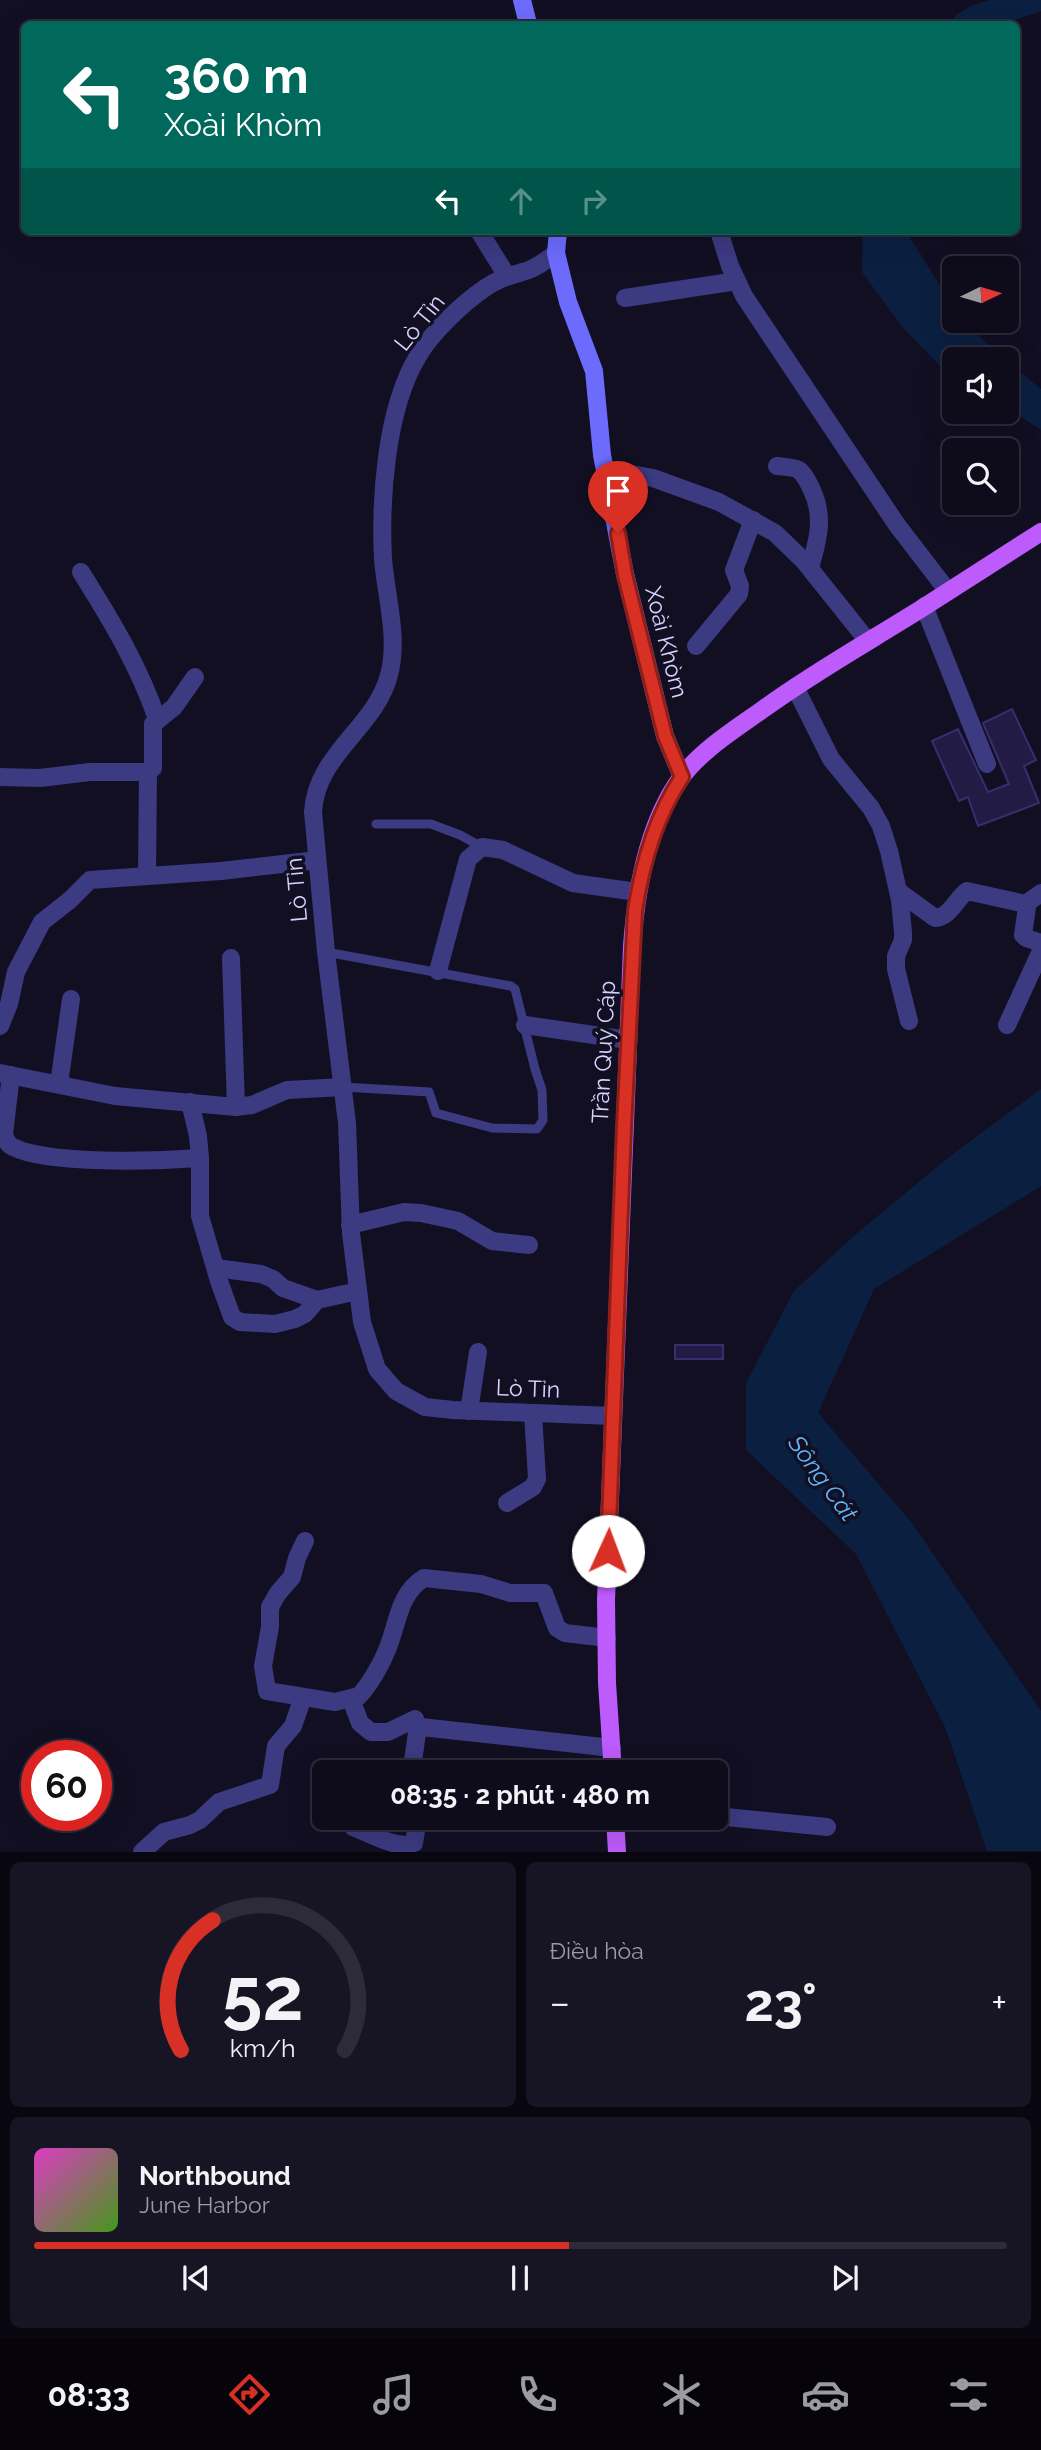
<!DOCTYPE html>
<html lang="vi">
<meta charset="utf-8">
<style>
:root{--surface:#0e0b1a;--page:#171423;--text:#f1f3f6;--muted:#9b9ba2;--line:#2e2b39;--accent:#d93025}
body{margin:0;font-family:Raleway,sans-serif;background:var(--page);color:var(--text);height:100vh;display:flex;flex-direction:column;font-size:26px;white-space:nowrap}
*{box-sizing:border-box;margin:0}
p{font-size:23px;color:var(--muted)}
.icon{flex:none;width:38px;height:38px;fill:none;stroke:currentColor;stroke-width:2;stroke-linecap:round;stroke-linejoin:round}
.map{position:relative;height:1852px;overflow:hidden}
.drawer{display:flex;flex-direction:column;gap:10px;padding:10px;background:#08060e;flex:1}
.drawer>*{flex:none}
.banner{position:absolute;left:21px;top:21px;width:999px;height:214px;border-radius:10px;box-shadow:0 7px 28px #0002,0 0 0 2px var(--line);background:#00695c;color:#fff;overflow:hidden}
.needle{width:46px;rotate:85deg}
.fabs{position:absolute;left:942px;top:256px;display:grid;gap:14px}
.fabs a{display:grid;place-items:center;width:77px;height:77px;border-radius:10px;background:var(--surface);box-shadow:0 7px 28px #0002,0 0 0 2px var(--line);font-size:35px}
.speed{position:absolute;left:21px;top:1740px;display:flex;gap:14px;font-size:35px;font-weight:700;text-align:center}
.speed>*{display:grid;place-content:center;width:91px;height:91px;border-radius:50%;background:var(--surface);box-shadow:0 7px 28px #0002,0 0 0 2px var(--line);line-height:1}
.speed .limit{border:10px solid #d22;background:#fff;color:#111}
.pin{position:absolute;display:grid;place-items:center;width:60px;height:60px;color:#fff;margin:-72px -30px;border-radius:50% 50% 50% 0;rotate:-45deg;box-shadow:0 0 7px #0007}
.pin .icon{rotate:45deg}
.me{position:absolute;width:77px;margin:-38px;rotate:2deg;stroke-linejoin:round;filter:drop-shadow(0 0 5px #0008)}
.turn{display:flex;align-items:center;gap:24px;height:147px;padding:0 28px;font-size:32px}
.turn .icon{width:91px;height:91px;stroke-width:2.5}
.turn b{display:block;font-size:49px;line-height:60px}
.lanes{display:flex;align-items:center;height:66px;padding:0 28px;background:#0003;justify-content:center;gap:35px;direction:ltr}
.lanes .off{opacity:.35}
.big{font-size:52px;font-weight:700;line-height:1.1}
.drawer .card{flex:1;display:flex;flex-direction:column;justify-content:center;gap:10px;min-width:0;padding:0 24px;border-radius:10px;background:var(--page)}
.drawer .dial{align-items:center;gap:0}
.dial svg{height:182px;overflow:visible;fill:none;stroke:var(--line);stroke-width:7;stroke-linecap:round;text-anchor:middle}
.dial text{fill:var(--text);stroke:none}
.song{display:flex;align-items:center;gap:21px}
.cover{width:84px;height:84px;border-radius:10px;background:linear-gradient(135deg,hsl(310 70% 55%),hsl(100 70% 35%))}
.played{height:7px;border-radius:4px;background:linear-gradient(90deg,var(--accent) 55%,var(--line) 55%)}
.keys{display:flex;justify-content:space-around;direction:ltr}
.heat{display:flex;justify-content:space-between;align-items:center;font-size:38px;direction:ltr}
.drawer .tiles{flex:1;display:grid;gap:10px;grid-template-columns:1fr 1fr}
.card:last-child{grid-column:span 2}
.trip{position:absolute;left:312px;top:1760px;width:416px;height:70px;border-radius:10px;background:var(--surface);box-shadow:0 7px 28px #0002,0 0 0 2px var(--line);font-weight:700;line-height:70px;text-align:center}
.tab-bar{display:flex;height:112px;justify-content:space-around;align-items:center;background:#06040a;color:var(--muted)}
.tab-bar .icon{width:49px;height:49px}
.tab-bar .active{color:var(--accent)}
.tab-bar b{font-size:32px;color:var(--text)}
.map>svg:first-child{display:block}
</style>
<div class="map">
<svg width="1041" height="1852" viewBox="0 0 1041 1852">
<rect width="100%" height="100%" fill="#120f23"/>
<!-- water -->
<g fill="#0b1f40">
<path d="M863 231H906L954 308V320H961L1005 359H954V380L903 328 862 272Z"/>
<path d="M1006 360 1041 389V430L1006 407Z"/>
<path d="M1041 1089V1186L874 1289 818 1413 912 1523 1041 1711V1851H987L945 1727 856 1554 746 1450V1383L794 1291 856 1234 954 1153Z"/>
</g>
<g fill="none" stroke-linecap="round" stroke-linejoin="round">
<!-- river -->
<path stroke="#0b1f40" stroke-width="26" d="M966 24 976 18 1034 0"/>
</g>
<!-- building -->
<g fill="#221b44" stroke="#392d6f" stroke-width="2">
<path d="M1012 709 1036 760 1024 766 1039 803 978 826 968 797 959 801 932 741 958 729 988 792 1009 784 983 723Z"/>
<rect x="675" y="1345" width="48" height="14"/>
</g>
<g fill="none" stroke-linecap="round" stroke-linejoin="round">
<!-- lane -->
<g stroke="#3c3a81" stroke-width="9">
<path d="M376 824H431L460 835 482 847"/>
<path d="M326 952 511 986 515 989 535 1069 542 1090 543 1120 537 1129 492 1128 436 1113 429 1092 343 1087"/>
</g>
<!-- street -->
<g stroke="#3c3a81" stroke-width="18">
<path d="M479 231 507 276"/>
<path d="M719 231 730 266 744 296 897 525 947 590"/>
<path d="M556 253C548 259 539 266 529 270 513 275 499 278 485 288 463 303 431 333 418 356 386 409 380 498 383 559 386 596 399 639 389 675 376 727 316 754 313 812L326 952 347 1123 351 1233 362 1322 377 1369 396 1391 425 1407 453 1410 613 1416"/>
<path d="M625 298 737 281"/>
<path d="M777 466C784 467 793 467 799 470 805 475 808 482 811 488 825 516 818 540 810 568"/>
<path d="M605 469 653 478 719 502 775 533 803 560 867 640"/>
<path d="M81 572C111 620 139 666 157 719"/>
<path d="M924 606 987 764"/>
<path d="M696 646 739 594 740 586 734 570 753 520"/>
<path d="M795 687 831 759 871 808 881 826 889 851 900 900 903 932V940L896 956V969L909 1021"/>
<path d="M0 777 40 778 90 772H148L153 768V724L174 707 195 677"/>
<path d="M147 876 148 772"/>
<path d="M898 891 935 918C950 917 956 899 967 891L1021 903 1027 907 1023 935 1026 938 1041 943"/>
<path d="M1024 905 1041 893"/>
<path d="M231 958 236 1107"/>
<path d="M438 971 468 859 482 847 503 850 573 883 637 892"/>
<path d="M525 1025 628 1040"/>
<path d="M1007 1025 1041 951"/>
<path d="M0 1026 9 1004 16 972 42 922 70 900 90 880 221 871 317 860"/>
<path d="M0 1073 115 1096 236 1107 252 1105 287 1090 343 1087"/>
<path d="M11 1075 4 1134C6 1140 7 1144 13 1147 48 1165 159 1161 200 1158"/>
<path d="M59 1084 71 999"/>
<path d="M190 1102 198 1136 200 1158V1216L219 1281 232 1317 240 1322 275 1324 295 1319 305 1314 317 1300 358 1291"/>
<path d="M350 1225 404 1212 421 1213 458 1221 492 1241 529 1245"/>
<path d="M216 1268 261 1274 273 1279 283 1288 317 1300"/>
<path d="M469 1411 478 1352"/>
<path d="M507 1503 533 1487 537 1479 533 1413"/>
<path d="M305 1541 297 1558 292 1577 278 1593 270 1607V1627L263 1666 267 1691 335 1702 359 1696C370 1684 381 1665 387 1650 398 1624 398 1594 424 1578L481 1584 510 1593H544L557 1628 565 1633 607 1638"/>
<path d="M351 1699 360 1723 371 1732H388L415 1719 418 1729"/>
<path d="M422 1773 413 1771 412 1768 417 1733 421 1727 612 1748"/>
<path d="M716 1816 827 1827"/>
<path d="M353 1827C369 1833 397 1850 414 1843L418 1818"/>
<path d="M142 1852 164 1832 190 1825 200 1820 219 1802 270 1785 276 1746 293 1726 303 1697"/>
</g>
<!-- secondary -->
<g stroke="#6c6bfc" stroke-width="18">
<path d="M522 0 528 24"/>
<path d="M558 231 556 253 568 302 594 371 602 455 625 574 665 736 682 777"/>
</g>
<!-- primary -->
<g stroke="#bd5bfc" stroke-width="18">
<path d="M613 1773 607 1683 606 1600 632 946C636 892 648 824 680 779 700 751 734 730 762 710 814 672 870 641 924 607 963 582 1002 557 1041 532"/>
<path d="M615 1818 617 1852"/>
</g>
</g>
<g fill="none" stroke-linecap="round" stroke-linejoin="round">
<defs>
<path id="route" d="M608 1551 624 1127 635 911C642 865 656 816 682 777L665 736 625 575 618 533"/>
</defs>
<!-- route casing -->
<use href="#route" stroke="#8d1f18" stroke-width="18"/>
<!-- route -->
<use href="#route" stroke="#d93025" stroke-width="12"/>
</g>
<g text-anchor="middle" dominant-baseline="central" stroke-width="7" stroke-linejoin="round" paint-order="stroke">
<!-- street labels -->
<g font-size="23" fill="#d6d2fe" stroke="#120f23">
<text transform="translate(419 322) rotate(-51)">Lò Tỉn</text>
<text transform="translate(667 642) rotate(76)">Xoài Khòm</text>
<text transform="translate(296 890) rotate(-95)">Lò Tỉn</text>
<text transform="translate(603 1052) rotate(-87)">Trần Quý Cáp</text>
<text transform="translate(528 1388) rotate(2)">Lò Tỉn</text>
</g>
<!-- water labels -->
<g font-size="24" font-style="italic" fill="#62b7fc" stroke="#120f23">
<text transform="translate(823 1478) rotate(54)">Sông Cát</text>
</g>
</g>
</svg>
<div class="fabs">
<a><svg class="needle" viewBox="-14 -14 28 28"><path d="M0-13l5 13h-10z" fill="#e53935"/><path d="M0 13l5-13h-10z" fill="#9b9ba2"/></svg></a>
<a><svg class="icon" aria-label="sound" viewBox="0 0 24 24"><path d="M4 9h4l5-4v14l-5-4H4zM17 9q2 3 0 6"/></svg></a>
<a><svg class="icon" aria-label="search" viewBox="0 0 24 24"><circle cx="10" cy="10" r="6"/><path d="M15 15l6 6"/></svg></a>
</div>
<div class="speed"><div class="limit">60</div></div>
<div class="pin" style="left:618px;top:533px;background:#d93025"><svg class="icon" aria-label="arrive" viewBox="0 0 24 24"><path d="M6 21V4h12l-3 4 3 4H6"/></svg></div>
<svg class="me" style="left:608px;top:1551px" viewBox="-20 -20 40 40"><circle r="19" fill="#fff"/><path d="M0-13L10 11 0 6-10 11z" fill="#d93025"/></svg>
<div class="trip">08:35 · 2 phút · 480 m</div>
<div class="banner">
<div class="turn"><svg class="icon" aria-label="left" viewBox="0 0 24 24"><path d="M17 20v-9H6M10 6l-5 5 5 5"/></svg><div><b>360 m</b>Xoài Khòm</div></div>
<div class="lanes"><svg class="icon" aria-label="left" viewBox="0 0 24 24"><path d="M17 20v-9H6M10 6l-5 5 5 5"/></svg><svg class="icon off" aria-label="ahead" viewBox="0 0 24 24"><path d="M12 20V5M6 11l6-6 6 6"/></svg><svg class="icon off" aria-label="right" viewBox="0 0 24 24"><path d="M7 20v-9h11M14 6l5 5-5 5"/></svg></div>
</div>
</div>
<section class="drawer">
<div class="tiles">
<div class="card dial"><svg viewBox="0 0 100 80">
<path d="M14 69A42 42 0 1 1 86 69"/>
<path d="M14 69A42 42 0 0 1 28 12" stroke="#d93025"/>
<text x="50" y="56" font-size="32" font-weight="700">52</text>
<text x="50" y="72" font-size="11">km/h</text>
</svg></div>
<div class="card"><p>Điều hòa</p>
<div class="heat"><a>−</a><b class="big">23°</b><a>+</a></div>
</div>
<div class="card">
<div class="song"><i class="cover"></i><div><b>Northbound</b><p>June Harbor</p></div></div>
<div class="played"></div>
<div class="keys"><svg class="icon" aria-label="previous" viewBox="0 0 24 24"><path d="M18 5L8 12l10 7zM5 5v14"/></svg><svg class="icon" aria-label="pause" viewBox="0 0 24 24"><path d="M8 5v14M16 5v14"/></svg><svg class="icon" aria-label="next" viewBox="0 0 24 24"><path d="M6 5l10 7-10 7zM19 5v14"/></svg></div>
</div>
</div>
</section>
<nav class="tab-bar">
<b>08:33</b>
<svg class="icon active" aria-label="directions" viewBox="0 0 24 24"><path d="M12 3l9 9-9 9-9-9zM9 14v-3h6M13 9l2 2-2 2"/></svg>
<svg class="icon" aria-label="music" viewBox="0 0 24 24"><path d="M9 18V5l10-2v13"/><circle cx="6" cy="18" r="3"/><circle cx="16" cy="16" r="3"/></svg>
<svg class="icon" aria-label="phone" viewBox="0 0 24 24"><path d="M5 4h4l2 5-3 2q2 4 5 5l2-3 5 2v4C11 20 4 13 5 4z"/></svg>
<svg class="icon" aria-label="climate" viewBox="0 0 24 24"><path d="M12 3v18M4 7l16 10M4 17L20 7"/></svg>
<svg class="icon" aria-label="car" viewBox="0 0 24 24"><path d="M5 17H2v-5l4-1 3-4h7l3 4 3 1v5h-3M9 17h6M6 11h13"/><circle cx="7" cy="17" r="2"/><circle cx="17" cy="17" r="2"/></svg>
<svg class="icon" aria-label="filters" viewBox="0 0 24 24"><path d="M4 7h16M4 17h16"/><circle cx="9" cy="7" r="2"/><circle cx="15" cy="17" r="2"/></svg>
</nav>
